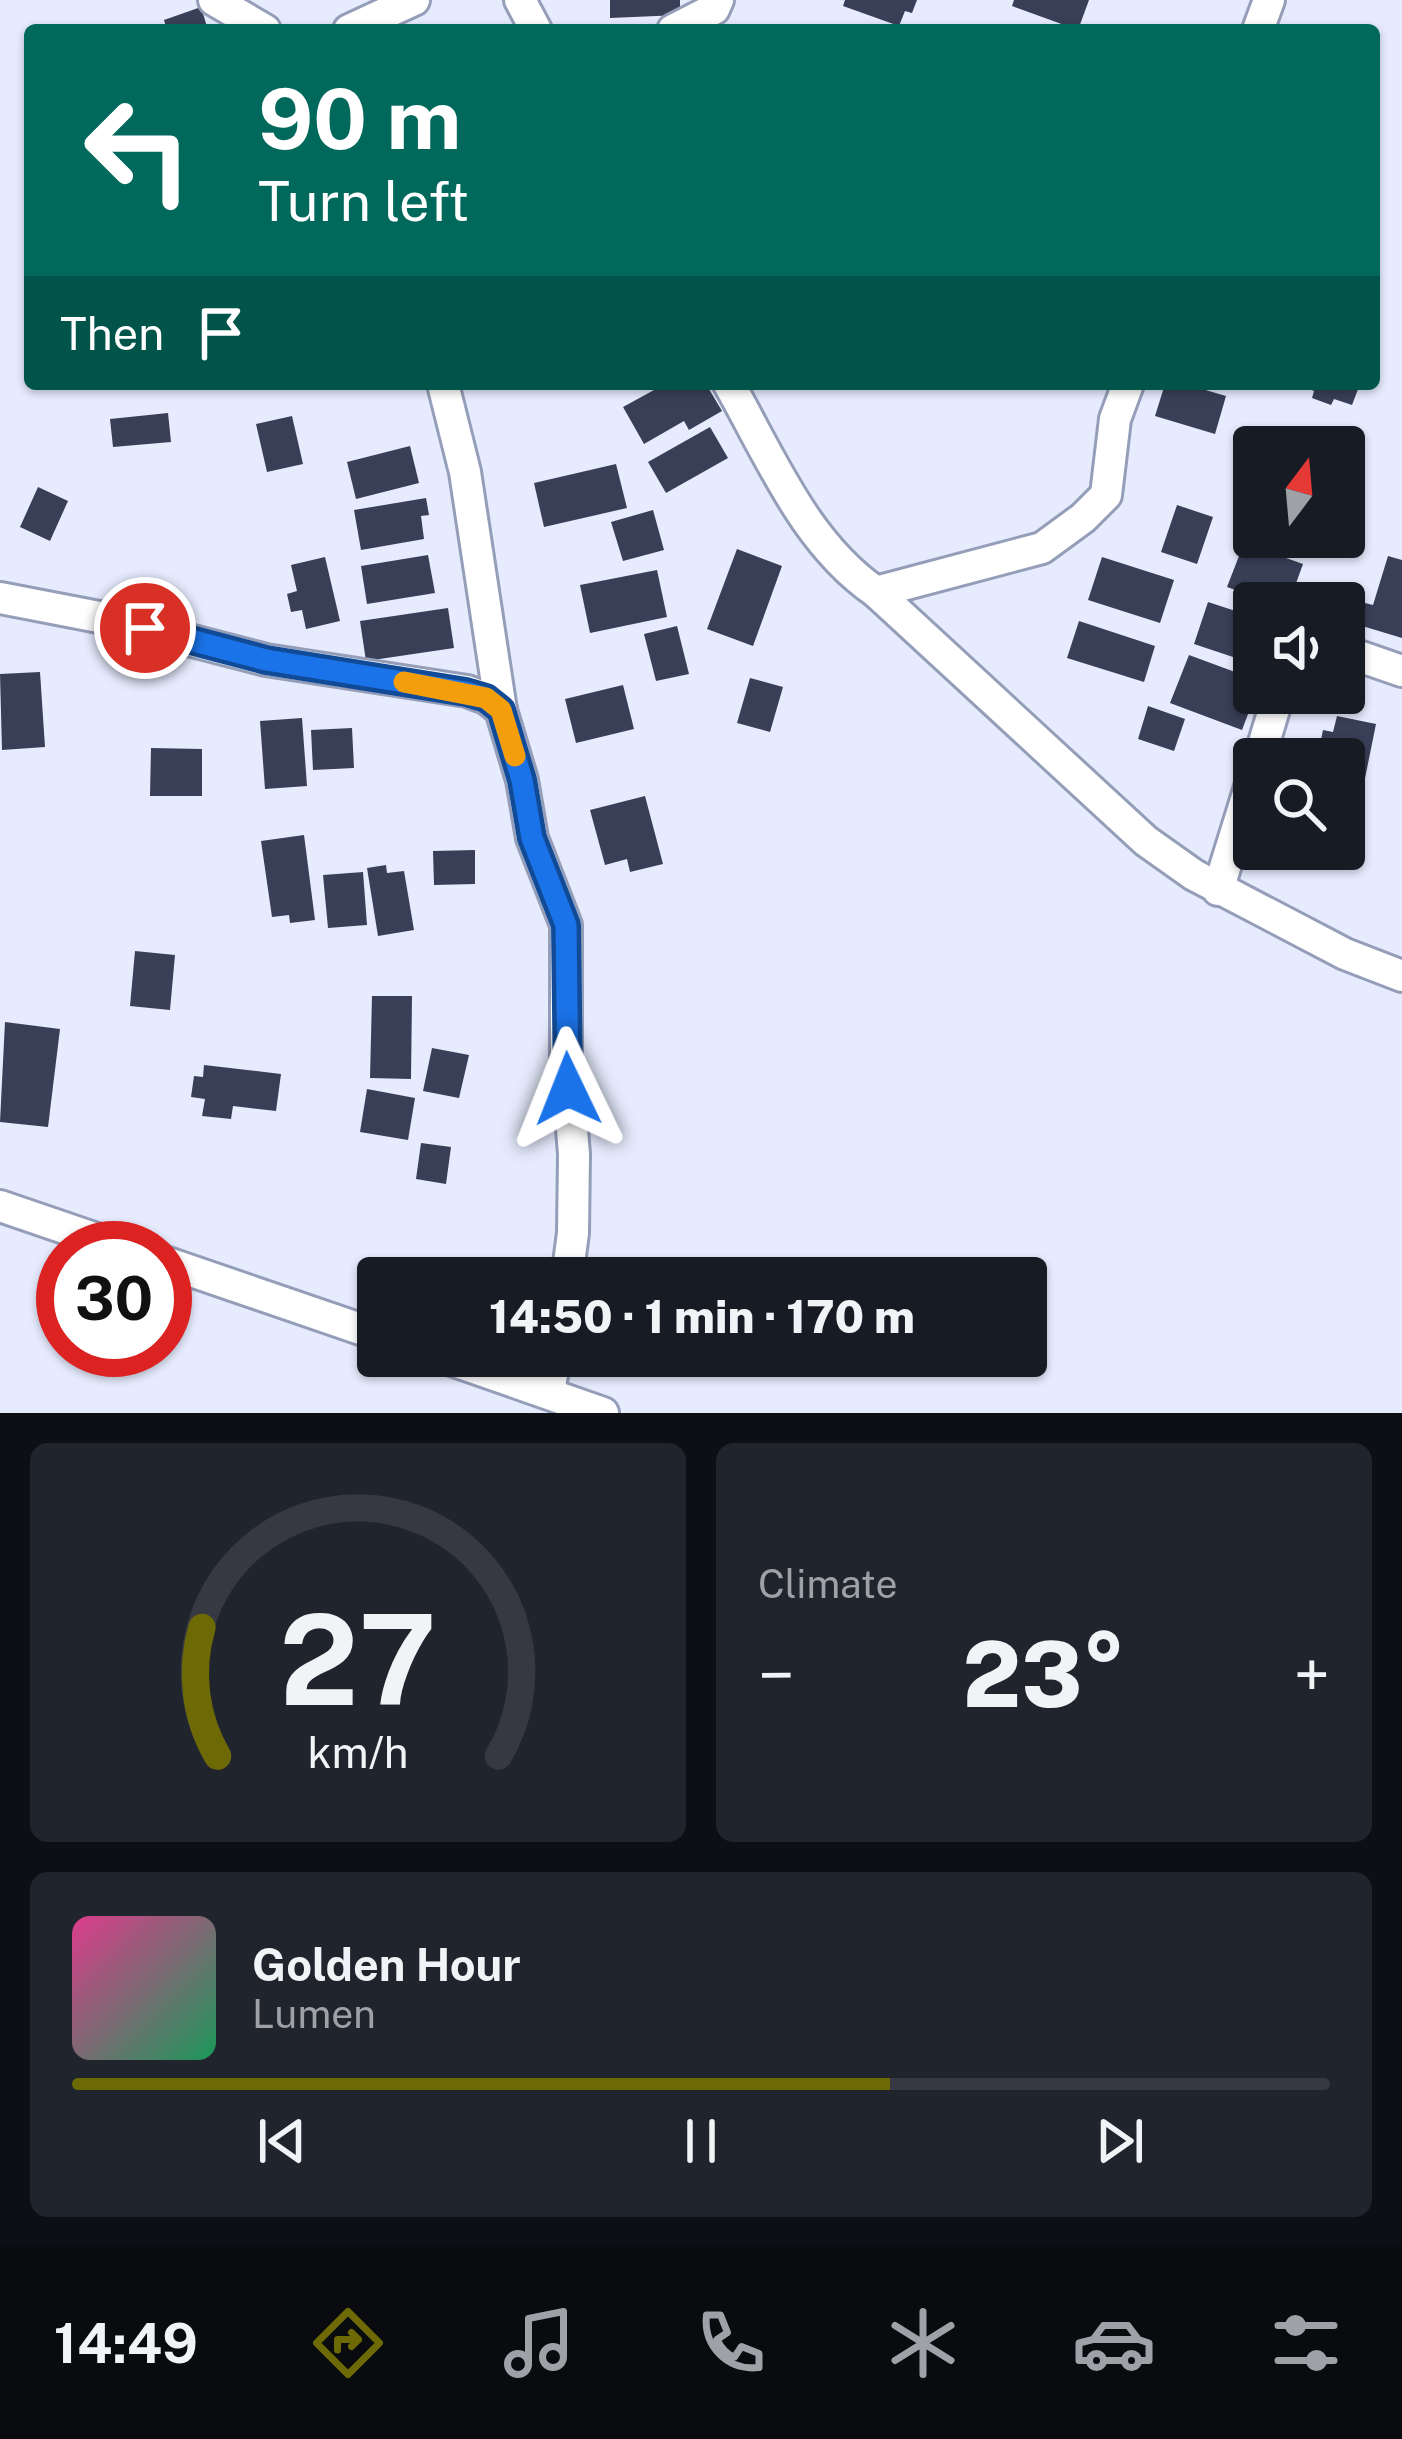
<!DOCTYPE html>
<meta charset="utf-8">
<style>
:root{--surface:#171b24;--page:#20242c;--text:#f1f3f6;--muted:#9ea1a6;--line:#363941;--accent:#6d6a06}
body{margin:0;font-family:"Public Sans",sans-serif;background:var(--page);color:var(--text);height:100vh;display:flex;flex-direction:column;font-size:45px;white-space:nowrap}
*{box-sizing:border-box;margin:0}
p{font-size:39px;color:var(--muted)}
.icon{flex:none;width:66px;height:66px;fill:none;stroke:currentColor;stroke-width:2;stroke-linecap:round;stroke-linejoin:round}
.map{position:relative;height:1413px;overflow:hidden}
.side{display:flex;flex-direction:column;gap:30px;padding:30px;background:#0d0f14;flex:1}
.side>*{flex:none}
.guide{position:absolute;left:24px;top:24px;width:1356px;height:366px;border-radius:12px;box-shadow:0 3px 9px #0004;background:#00695c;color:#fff;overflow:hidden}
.needle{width:78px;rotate:16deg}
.fabs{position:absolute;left:1233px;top:426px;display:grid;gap:24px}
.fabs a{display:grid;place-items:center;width:132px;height:132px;border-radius:12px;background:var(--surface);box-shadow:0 3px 9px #0004;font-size:60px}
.speed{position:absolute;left:36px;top:1221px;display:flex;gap:24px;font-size:60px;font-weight:700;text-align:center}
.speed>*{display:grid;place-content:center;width:156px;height:156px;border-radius:50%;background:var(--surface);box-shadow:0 3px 9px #0004;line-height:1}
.speed .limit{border:18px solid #d22;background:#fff;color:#111}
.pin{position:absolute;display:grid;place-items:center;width:102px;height:102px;color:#fff;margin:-51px;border:6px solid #fff;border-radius:50%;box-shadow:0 3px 12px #0007}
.me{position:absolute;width:132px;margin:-66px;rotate:358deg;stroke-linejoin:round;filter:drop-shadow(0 0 9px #0008)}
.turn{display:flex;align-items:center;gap:42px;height:252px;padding:0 36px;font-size:54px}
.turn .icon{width:156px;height:156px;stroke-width:2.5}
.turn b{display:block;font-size:84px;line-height:102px}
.then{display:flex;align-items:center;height:114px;padding:0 36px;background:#0003;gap:24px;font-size:45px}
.big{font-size:90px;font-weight:800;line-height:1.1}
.side .card{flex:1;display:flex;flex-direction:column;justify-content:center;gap:18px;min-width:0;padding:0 42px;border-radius:18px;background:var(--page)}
.side .dial{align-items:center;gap:0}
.dial svg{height:312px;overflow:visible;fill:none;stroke:var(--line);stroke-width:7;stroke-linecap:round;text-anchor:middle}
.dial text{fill:var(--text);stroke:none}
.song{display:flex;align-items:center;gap:36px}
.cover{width:144px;height:144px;border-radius:18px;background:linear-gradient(135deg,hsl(330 70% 55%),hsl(150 70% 35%))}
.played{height:12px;border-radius:6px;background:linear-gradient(90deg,var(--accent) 65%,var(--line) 65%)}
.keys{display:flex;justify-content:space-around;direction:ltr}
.heat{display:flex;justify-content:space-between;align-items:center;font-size:66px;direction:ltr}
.side .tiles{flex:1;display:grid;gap:30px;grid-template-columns:1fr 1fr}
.card:last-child{grid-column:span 2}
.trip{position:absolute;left:357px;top:1257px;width:690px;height:120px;border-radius:12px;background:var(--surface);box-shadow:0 3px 9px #0004;font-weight:800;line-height:120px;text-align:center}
.tabs{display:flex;height:192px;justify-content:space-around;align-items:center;background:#090b0e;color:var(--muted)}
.tabs .icon{width:84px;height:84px}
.tabs .selected{color:var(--accent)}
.tabs b{font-size:54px;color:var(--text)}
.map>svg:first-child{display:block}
</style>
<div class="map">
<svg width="1402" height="1413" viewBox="0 0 1402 1413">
<rect width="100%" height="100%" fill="#e6ecfe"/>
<!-- building -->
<g fill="#393f57">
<path d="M610 0H680V15L610 18Z"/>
<path d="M845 0H917L912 13 905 11 899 26 843 6Z"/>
<path d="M1014 0H1089L1078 30 1012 6Z"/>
<path d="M201 7 208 30H167L164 20Z"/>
<path d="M665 384H706L722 411 689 430 684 421 644 444 623 407Z"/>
<path d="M1165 384H1185L1226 396 1215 434 1155 416Z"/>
<path d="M1295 384H1360L1352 405 1334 399 1331 405 1312 398 1314 391Z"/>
<path d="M168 413 171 442 113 447 110 419Z"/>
<path d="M292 416 303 464 267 472 256 424Z"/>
<path d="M710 427 728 458 666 493 648 462Z"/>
<path d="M410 446 419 483 356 499 347 462Z"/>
<path d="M616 464 627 508 544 527 534 483Z"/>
<path d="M38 487 68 501 50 541 20 527Z"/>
<path d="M426 498 429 515 421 516 424 539 361 550 354 510Z"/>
<path d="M1177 505 1213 517 1197 564 1161 552Z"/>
<path d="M653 510 664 550 623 561 611 522Z"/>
<path d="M1244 543 1303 564 1289 603H1271L1227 587Z"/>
<path d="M737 549 782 566 753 646 707 629Z"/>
<path d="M428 555 435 593 367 604 361 566Z"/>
<path d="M1388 556 1402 560V638L1359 625 1365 603 1373 605Z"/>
<path d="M325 557 340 621 306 629 302 610 291 612 287 594 297 591 291 565Z"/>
<path d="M1102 557 1174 580 1160 623 1088 600Z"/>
<path d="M657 570 667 617 590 633 580 585Z"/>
<path d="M1208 602 1254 617V664L1194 644Z"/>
<path d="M448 608 454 648 366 661 360 621Z"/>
<path d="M1079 621 1155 646 1144 682 1067 658Z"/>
<path d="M677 626 689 674 656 681 644 634Z"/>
<path d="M1189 655 1254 679 1256 693 1242 730 1170 703Z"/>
<path d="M40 672 45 747 2 750 0 674Z"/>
<path d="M750 678 783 687 770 732 737 723Z"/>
<path d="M623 685 634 729 576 743 565 699Z"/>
<path d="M1148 706 1185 719 1174 751 1138 739Z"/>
<path d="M1337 716 1376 724 1360 803 1344 800V759H1317L1323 730 1333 732Z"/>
<path d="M302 718 307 786 265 789 260 721Z"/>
<path d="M352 728 354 768 313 770 311 730Z"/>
<path d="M151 748 202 749V796H150Z"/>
<path d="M645 796 663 864 630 872 627 859 605 865 590 810Z"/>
<path d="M304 835 315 920 290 923 289 915 272 917 261 841Z"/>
<path d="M475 850V884L434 885 433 851Z"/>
<path d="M386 865 387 873 404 871 414 930 378 936 367 868Z"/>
<path d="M363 872 367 925 328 928 323 875Z"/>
<path d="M135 951 175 955 170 1010 130 1006Z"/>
<path d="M372 996H412L411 1079 370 1078Z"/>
<path d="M5 1022 60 1029 48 1127 0 1122Z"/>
<path d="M432 1048 469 1055 459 1098 423 1091Z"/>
<path d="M204 1065 281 1074 276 1111 233 1106 231 1119 202 1116 205 1099 191 1097 194 1076 203 1077Z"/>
<path d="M367 1089 415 1098 408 1140 360 1132Z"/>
<path d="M421 1143 451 1147 446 1184 416 1179Z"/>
</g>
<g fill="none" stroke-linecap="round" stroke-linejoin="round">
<defs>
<g id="minor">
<path d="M214 0 265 30"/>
<path d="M520 0 536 30"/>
<path d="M349 30 414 0"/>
<path d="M673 30 714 9 718 0"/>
<path d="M1258 30 1269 0"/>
<path d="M443 384 465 472 501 710"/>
<path d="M729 384C771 458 805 543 876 592L1146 841 1194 875 1345 954 1402 976"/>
<path d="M876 592 1042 548 1083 518 1106 495 1115 419 1128 384"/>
<path d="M0 598 104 618 266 660 467 691 486 698 501 710 522 780 532 838 566 925V1056L574 1154 573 1233 567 1278"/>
<path d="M1344 651 1402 671"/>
<path d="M1259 759 1279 693"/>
<path d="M1218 890 1254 774"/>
<path d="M0 1206 123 1248"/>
<path d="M165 1262 378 1335"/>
<path d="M440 1356 603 1413"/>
<path d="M549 1393 555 1356"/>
</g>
</defs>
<!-- minor casing -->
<use href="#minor" stroke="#959eb9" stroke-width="36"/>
<!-- minor -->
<use href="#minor" stroke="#fff" stroke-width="30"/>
</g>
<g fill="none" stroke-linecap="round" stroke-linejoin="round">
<defs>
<path id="route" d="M145 628 266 660 466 692 486 698 501 710 522 780 532 838 566 925 568 1089"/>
</defs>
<!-- route casing -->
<use href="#route" stroke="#114b97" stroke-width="30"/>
<!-- route -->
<use href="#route" stroke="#1a73e8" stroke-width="21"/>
<!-- slow -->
<path stroke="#f59e0b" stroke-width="21" d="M404 682 486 698 501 710 515 756"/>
</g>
</svg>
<div class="fabs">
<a><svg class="needle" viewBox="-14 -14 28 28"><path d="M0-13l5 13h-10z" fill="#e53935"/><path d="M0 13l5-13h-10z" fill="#9ea1a6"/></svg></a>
<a><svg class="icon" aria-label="sound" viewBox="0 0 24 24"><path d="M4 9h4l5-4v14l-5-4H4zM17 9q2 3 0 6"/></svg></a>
<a><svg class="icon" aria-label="search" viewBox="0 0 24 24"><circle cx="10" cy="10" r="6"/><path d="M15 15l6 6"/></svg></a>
</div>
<div class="speed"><div class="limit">30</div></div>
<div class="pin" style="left:145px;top:628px;background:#d93025"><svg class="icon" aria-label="arrive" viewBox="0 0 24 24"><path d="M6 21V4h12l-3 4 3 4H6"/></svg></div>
<svg class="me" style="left:568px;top:1089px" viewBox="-20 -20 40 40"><path d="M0-17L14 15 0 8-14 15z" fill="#1a73e8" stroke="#fff" stroke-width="4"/></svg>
<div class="trip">14:50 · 1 min · 170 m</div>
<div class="guide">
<div class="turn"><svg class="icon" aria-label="left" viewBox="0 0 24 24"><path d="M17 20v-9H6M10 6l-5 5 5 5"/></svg><div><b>90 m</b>Turn left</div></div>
<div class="then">Then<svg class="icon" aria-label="arrive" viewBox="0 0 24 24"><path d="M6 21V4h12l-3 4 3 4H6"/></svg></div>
</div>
</div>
<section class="side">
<div class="tiles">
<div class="card dial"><svg viewBox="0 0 100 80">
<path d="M14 69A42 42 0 1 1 86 69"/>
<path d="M14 69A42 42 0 0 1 10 36" stroke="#6d6a06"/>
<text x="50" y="56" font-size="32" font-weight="700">27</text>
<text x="50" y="72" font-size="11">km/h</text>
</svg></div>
<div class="card"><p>Climate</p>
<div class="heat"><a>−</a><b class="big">23°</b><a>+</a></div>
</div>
<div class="card">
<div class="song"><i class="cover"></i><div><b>Golden Hour</b><p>Lumen</p></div></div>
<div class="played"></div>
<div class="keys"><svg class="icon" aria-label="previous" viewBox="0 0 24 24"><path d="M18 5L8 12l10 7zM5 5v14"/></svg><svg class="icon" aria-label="pause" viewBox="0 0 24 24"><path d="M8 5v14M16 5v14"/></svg><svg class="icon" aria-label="next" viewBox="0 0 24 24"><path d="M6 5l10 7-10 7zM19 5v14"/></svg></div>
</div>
</div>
</section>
<nav class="tabs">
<b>14:49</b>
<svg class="icon selected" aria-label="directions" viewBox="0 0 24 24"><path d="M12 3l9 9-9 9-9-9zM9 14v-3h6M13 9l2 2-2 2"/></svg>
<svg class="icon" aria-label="music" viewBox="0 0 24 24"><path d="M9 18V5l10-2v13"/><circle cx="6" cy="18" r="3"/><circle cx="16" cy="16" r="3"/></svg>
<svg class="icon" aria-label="phone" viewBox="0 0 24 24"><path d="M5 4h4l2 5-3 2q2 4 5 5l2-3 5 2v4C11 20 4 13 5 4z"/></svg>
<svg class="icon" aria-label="climate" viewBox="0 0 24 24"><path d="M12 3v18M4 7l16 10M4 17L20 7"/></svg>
<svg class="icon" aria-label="car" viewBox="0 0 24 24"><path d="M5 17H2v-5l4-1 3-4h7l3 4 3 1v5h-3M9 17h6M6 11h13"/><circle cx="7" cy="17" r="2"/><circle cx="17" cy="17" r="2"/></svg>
<svg class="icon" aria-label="filters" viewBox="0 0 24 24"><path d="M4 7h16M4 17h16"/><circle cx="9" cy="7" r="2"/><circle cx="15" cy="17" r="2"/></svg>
</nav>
